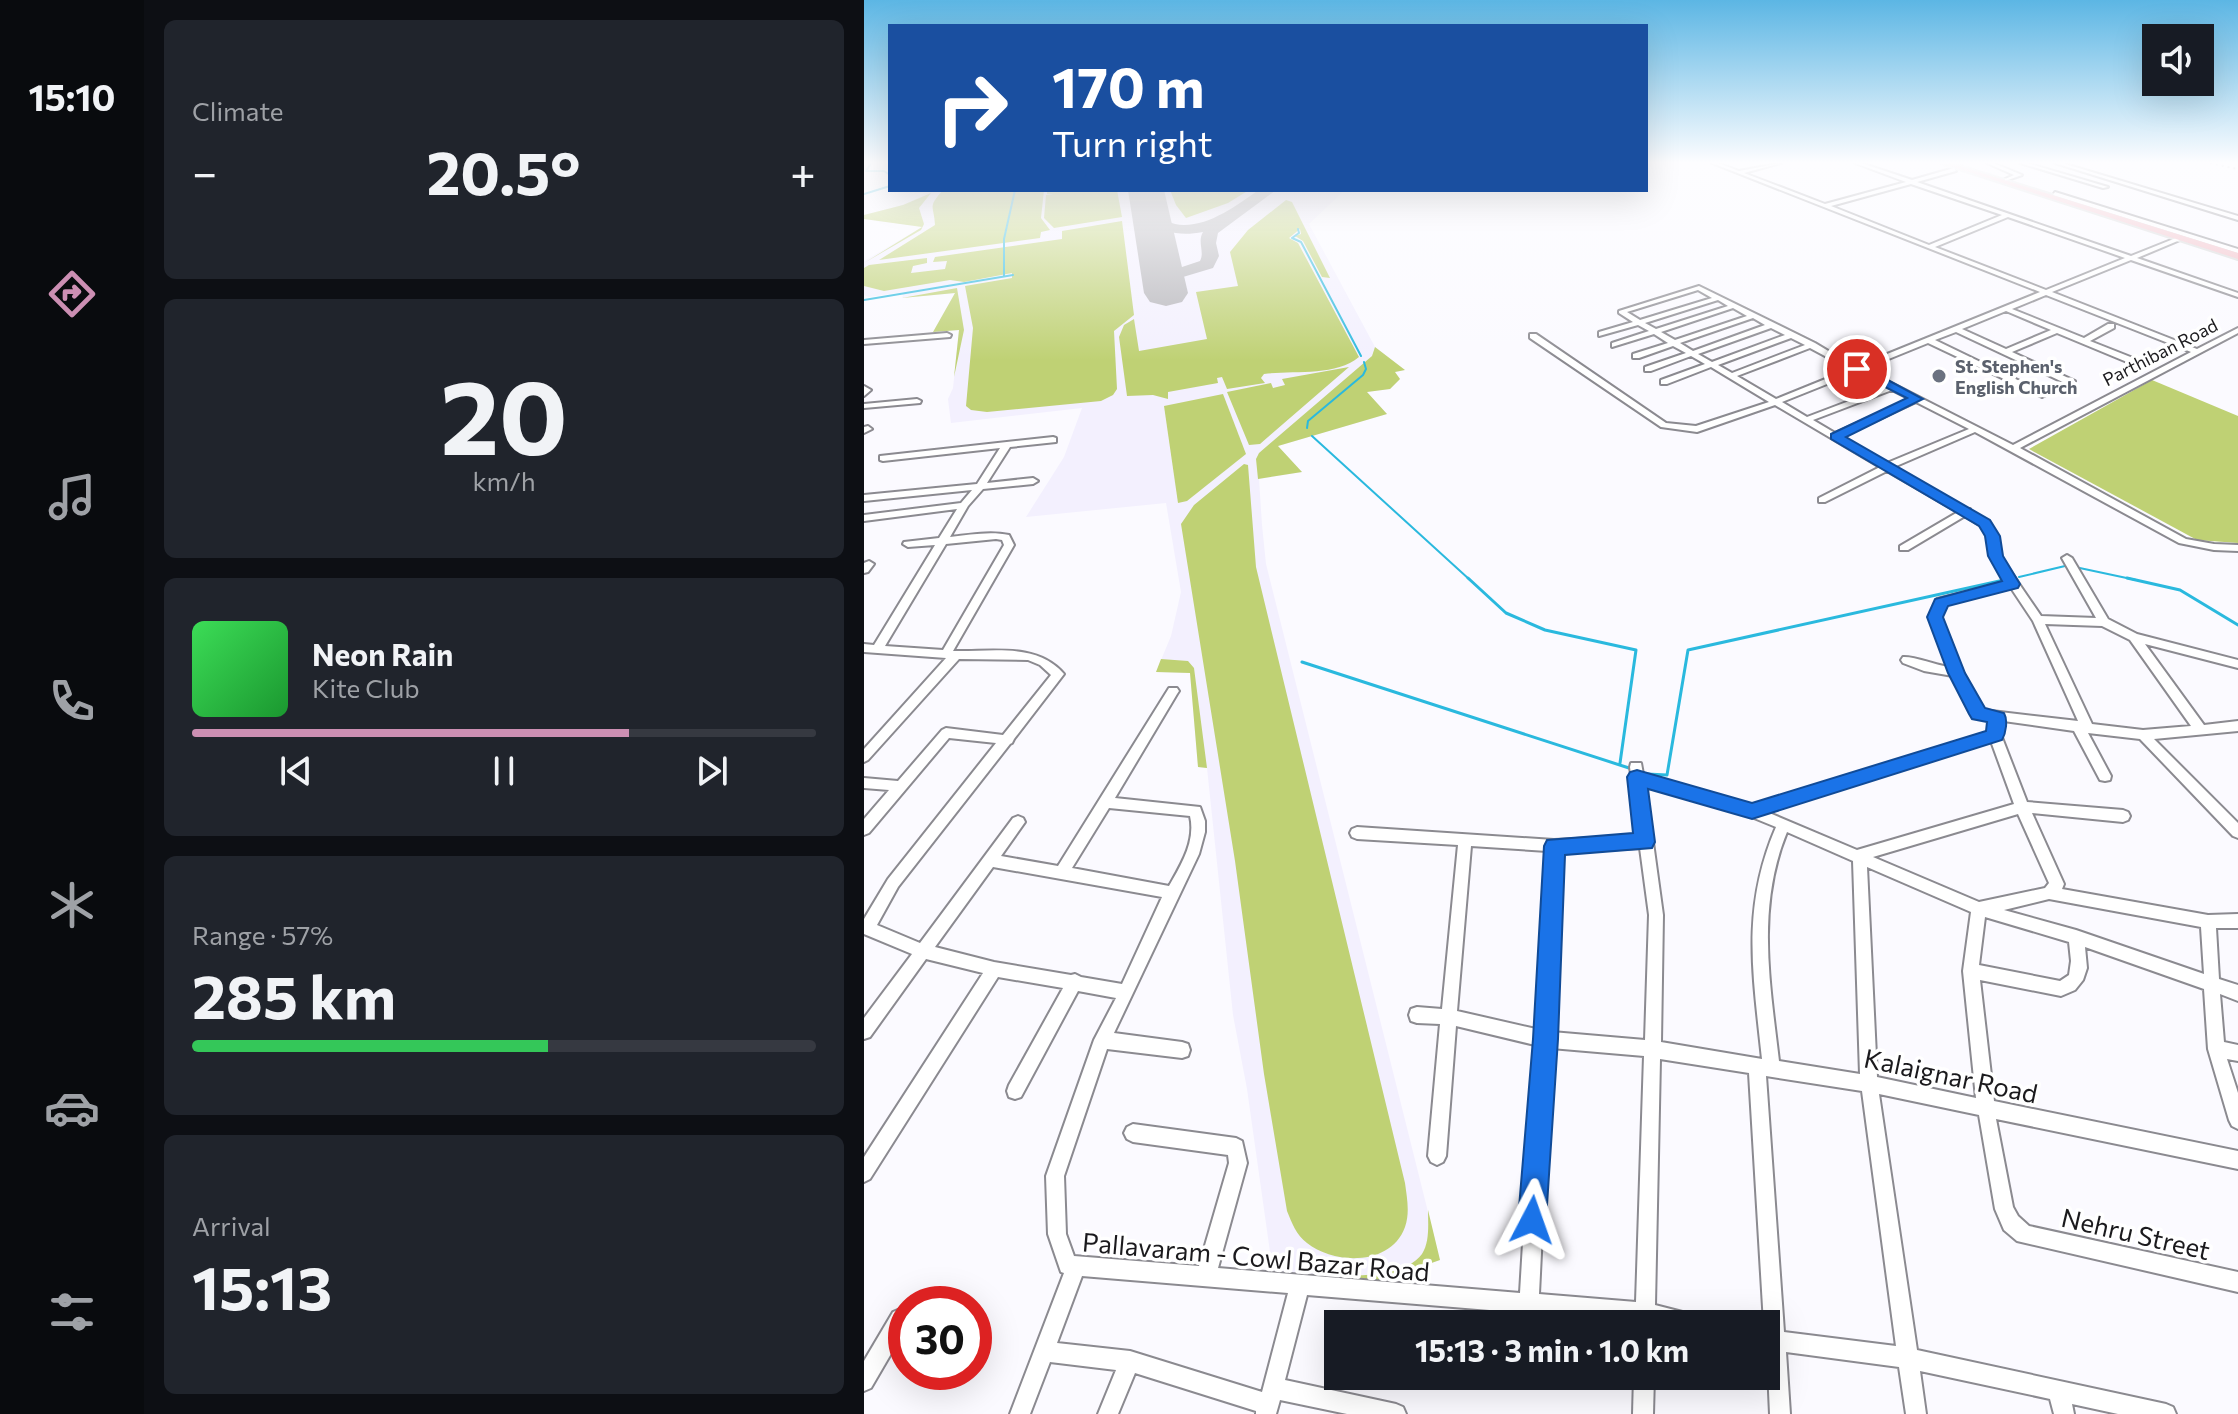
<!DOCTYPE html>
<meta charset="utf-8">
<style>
:root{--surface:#171b24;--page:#20242c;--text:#f1f3f6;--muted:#9ea1a6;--line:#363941;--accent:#cc8fb3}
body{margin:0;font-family:Commissioner,sans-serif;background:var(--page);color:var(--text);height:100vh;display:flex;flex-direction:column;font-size:30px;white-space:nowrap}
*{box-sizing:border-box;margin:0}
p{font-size:26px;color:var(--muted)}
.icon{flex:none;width:44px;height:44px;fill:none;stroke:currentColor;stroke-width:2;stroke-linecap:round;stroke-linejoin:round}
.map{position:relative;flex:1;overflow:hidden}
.details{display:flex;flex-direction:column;gap:20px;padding:20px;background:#0d0f14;width:720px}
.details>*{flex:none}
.guide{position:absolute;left:24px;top:24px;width:760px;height:168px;border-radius:0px;box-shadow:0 8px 32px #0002;background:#1a4fa0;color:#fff;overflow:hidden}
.tools{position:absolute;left:1278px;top:24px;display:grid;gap:16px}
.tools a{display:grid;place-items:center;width:72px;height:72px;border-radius:0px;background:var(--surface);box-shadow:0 8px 32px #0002;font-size:40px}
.speed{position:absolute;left:24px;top:1286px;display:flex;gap:16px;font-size:40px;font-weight:700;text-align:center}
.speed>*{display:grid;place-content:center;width:104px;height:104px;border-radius:50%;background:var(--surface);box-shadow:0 8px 32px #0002;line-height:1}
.speed .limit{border:12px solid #d22;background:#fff;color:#111}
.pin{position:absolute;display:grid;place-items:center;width:68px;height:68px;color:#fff;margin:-34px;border:4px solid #fff;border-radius:50%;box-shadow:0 2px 8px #0007}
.me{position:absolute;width:88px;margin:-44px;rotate:4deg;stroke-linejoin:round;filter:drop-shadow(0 0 6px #0008)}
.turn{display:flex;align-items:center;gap:28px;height:168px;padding:0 32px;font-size:36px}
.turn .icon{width:104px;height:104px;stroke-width:2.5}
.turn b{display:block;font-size:56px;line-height:68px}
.big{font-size:60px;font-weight:700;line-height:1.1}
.details .widget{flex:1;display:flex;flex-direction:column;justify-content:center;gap:12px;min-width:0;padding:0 28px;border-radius:12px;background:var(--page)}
.details .dial{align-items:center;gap:0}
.dial b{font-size:104px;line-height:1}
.song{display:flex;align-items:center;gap:24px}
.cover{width:96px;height:96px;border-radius:12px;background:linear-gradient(135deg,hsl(130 70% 55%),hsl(130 70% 35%))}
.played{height:8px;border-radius:4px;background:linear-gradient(90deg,var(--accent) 70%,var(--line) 70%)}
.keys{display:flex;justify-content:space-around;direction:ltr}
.heat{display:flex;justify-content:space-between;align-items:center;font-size:44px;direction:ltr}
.charge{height:12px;border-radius:6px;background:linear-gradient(90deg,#34c759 57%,var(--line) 0)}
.trip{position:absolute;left:460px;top:1310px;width:456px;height:80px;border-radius:0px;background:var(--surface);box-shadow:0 8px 32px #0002;font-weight:700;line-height:80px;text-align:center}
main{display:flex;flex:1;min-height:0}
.tabs{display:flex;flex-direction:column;width:144px;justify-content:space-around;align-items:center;background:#090b0e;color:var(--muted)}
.tabs .icon{width:56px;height:56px}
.tabs .on{color:var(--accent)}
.tabs b{font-size:36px;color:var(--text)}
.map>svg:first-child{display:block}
</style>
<main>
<nav class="tabs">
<b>15:10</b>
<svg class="icon on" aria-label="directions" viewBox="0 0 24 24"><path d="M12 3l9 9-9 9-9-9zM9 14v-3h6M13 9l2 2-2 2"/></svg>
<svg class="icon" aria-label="music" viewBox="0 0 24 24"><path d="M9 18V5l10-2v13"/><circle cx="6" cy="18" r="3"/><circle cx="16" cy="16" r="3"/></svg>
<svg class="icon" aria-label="phone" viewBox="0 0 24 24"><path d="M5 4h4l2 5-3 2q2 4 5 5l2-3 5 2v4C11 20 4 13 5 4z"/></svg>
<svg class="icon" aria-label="climate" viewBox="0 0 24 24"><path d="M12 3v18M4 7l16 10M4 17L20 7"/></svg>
<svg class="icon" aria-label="car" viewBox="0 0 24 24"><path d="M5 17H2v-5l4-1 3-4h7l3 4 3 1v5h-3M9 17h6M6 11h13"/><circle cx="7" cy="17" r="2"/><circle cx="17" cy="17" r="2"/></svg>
<svg class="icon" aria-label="filters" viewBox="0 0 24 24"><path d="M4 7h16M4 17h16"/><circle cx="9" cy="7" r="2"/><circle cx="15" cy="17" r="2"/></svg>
</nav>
<section class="details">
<div class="widget"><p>Climate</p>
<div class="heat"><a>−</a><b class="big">20.5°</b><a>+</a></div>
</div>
<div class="widget dial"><b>20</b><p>km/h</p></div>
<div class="widget">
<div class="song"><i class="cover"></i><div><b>Neon Rain</b><p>Kite Club</p></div></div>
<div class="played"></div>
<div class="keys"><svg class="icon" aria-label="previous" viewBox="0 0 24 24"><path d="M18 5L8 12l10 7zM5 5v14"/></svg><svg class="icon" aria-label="pause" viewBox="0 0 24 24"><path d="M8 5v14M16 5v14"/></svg><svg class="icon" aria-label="next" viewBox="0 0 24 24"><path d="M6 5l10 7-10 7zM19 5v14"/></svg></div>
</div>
<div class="widget"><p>Range · 57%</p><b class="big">285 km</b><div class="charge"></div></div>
<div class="widget"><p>Arrival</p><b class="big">15:13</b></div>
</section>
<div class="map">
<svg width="1374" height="1414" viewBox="0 0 1374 1414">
<rect width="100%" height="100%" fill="#fbfaff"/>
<!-- built -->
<path fill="#f3f0fe" d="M69 190H481L445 224 511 347 541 370 531 372 536 379 526 389 503 392 523 414 414 446 438 472 395 479 398 525 402 564 576 1260 516 1281 409 1273 383 1089 369 1015 343 768 334 767 326 673 292 672 307 636 317 592 302 503 162 517 200 457 218 408 87 423 84 399 89 388 95 330 69 332 91 293 38 298 40 292 5 297 0 295V261L58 227 0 219V215L39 205Z"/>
<!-- green -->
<g fill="#bfd174">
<path d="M79 190H180L177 218 186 230 177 232 176 238 15 260 71 225C70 205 63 208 79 190Z"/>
<path d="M183 190H253L258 217 190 228 180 218 182 195 190 194H183Z"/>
<path d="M306 190H385L364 203 322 218 312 205Z"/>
<path d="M67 193 55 208 60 224 57 230 0 263 58 227 0 219V215L39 205Z"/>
<path d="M422 200 428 202 466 278 458 277 439 241 431 236 437 234 436 229 425 238 434 243 495 357C471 377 429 370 400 374L397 378 401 383 363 389 358 377 353 378 354 383 304 392V399L289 395 263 396 255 337 260 325 270 319 275 351 343 339 332 292 374 286 366 252 384 230Z"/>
<path d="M258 221 270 315 250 331 253 389 249 395 237 401 123 412 107 410 102 406 109 328 101 286 148 278V273L100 282 86 280 20 291 0 286V268L5 265 63 258V263L49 266 47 273 81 269 83 261 69 262 71 257 198 239V231Z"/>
<path d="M93 288 100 330 90 377 95 330 69 332 91 293 38 298Z"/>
<path d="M511 347 541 370 531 372 536 379 526 389 503 392 523 414 414 446 438 472 394 479 392 459 395 453 508 356Z"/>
<path d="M485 367 396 444 385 445 363 392 407 383 409 388 421 385 418 379Z"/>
<path d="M1288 380 1374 416V543L1333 540 1165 449Z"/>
<path d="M359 394 382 454 323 501 314 503 300 406Z"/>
<path d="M380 464 384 465 392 567 541 1183C543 1198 546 1213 541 1227 527 1266 471 1265 443 1243 432 1235 428 1223 423 1211L400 1074 371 861 317 524 330 505Z"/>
<path d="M297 659 324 661 330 668 343 768 334 767 326 673 292 672Z"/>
<path d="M564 1210 576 1260 516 1281 437 1275C467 1275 538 1282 558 1254 566 1242 564 1223 564 1210Z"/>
</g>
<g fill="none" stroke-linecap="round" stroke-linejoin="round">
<!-- stream-far1 -->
<g stroke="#2ab9de" stroke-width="2">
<path d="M7 163 2 171H20L26 175"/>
<path d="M0 194 26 186"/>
<path d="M434 229 435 233 428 238 437 242 497 356"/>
<path d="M140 276V239L151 190"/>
<path d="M0 300 149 275"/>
<path d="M443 428 444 421 499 375 502 369 500 362"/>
<path d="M448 436 606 580"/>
<path d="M1211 567 1272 580"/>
<path d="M1155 577 1201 566"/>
</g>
<!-- stream -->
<g stroke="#2ab9de" stroke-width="3">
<path d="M604 578 642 613 681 630 772 650 756 763"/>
<path d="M1263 578 1316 590 1374 625"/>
<path d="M438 662 765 768"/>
<path d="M783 774 803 775 824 650 1140 580"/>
</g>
<!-- taxiway -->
<path fill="#b6b5ba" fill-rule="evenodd" d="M395 190H412L354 233 352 243 355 256 349 268 319 277 291 272 288 268 291 264 318 267 336 261C341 252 333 242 339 232 318 236 302 233 282 224V218C295 215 306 225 320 225 347 225 373 205 395 190Z"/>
<!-- runway -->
<path fill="#b6b5ba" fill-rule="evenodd" d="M264 190H300L324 293 318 302 302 306 286 302 280 293Z"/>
<defs>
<g id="minor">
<path d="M848 163H854L875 171 917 163 880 173 961 204 1042 182 991 163H997L1048 180 1090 168 1092 171 1053 182 1267 256 1312 238H1316V240L1273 258 1374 293V297L1267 260 1188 292 1333 349 1374 328V333L1156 448 1322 539 1350 544 1374 545V551L1350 550 1315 543 1111 432 1030 467 1101 509H1106L1107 512 1124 522 1134 536 1136 556 1177 616 1232 618 1198 558 1203 555 1208 558 1244 619 1273 634 1374 660V668L1281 644 1340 725 1374 721V731L1290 739 1374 823V838L1369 836 1276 739 1224 733 1247 776 1246 780 1241 781 1236 780 1210 731 1111 717 1089 676 1060 671 1039 663 1037 660 1039 657C1049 656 1072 665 1085 667L1066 617 1073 599 1143 582 1126 556 1124 536 1117 526 1101 516 1044 550H1036V546L1094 512 1023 471 961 502H955V498L1016 467 911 405 833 432 797 427 666 338V334H672L802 423 832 426 905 402 847 367 803 384H797V380L841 364 827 356 787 371H781V367L822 353 809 346 775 358H769V354L804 343 790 334 748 347V343L785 331 774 325 735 336V332L769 322 755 313V311L835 286 951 343 981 361 974 363 946 348 873 376 912 399 1176 292ZM1047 184 1138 215 1065 245 967 206ZM1144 217 1261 258 1182 290 1071 247ZM834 290 848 298 776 320 763 312ZM1182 295 1327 352 1149 445 1000 369 1064 343 1178 397 1182 395 1181 393 1141 374 1165 366 1205 385H1211V381L1148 352 1193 333 1263 362H1269V358L1226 341 1250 328V324H1244L1220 338 1148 309ZM854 300 864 306 792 329 781 323ZM869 308 883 316 811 340 797 332ZM1142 311 1187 330 1142 349 1098 329ZM889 318 901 325 829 351 816 343ZM907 328 921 335 848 362 834 354ZM1092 332 1158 363 1135 371 1071 340ZM927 338 941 345 868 373 854 365ZM993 372 1022 387 943 417 918 402ZM1028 390 1046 399 971 433 949 420ZM1052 402 1105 429 1023 463 977 437ZM1147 588 1169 621 1214 721 1119 710 1099 673 1076 617 1081 604ZM1181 624 1238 626 1266 640 1327 726 1279 730 1228 724Z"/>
<path d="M1123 163H1129L1158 175 1141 181V179L1150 175Z"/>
<path d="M1156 163H1163L1244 187 1239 188Z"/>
<path d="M1191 163H1198L1374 216V220Z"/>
<path d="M1191 192 1374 249V253L1189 195Z"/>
<path d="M83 333 87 335 86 337 0 344V340Z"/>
<path d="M0 386 7 390 0 396Z"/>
<path d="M53 399 57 401 56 403 0 408V404Z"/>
<path d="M4 426 8 429 0 433V427Z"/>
<path d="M189 437 192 438V442L146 447 123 483 169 478 174 481 169 484 119 489 104 506 86 537C105 535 126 531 145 535L150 545 89 651C127 652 173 642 200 674L150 739 148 743 146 744 34 887 13 925 56 943 149 818 154 816 159 818 161 822 137 856 194 866 305 688H313L315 691 313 694 251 798 336 807 341 821V832L335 854 250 1033 318 1042 324 1044 326 1050 324 1056 318 1058 243 1049 200 1176 202 1234 210 1256 335 1266 365 1163 364 1155 269 1142 263 1139 260 1133 263 1127 269 1124 372 1138 378 1141 383 1163 354 1268 656 1293 671 1045 592 1026 582 1156 579 1162 573 1165 567 1162 564 1156 576 1024 553 1023 547 1021 545 1015 547 1009 553 1007 578 1009 594 845 493 839 488 837 486 833 488 829 493 827 690 840 775 836 766 767 767 763H777L779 774 888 806 1125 732 1128 726H1136L1137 735 1163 802 1259 810 1264 812 1266 816 1264 820 1259 822 1168 813 1200 884 1198 889 1344 915 1374 914V928H1352L1355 979 1374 985V1001L1356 994 1360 1042 1374 1045V1061L1363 1059 1374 1093V1129L1368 1126 1365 1120 1344 1049 1340 989 1221 947 1223 968 1219 980 1211 990 1197 996 1116 980 1130 1101 1374 1151V1169L1132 1119 1149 1207 1154 1216 1165 1226 1374 1272V1292L1153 1241 1140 1230 1131 1209 1115 1115 1015 1094 1053 1350 1302 1404 1309 1407 1312 1414H1254L1208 1404 1210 1414H1190L1186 1399 1056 1371 1062 1414H1042L1035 1367 922 1352 926 1414H906L902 1324H900L885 1073 796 1059 791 1305 838 1317 841 1324H771V1322L443 1295 421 1380 532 1404 539 1407 542 1414H483L416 1400 412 1414H392V1411L271 1373 254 1414H234L252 1370 186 1362 166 1414H146L200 1273 197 1272 184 1234 182 1176 230 1040 252 998 214 991 157 1097 151 1099 145 1097 143 1091 145 1085 199 988 134 977 6 1179 0 1182V1157L119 973 62 959 6 1037 0 1039V1018L48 954 0 934V919L24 879 132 743 85 738 5 833 0 835V819L25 790 0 788V778L34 781 78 730 82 728 139 735 187 675 176 665 164 660 95 659 4 760 0 762V749L82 658 0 652V644L10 645 71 545 44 547 39 544 40 542 75 538 93 509 0 521V515L97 503 108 490 0 501V495L113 484 136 448 19 461 16 460V456ZM132 539 138 540 140 545 79 650 21 646 82 544ZM1127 741 1150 804 993 850 903 812ZM781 784 885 816 912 827C877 908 889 974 898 1059L797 1042 799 915ZM245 808 326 816C332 841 317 865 305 886L208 868ZM1154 814 1185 883 1181 888 1115 902 1009 857ZM923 832 989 861 996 1074 915 1061C906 984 892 907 923 832ZM607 846 683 851 672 1029 593 1011ZM776 848 785 915 781 1040 688 1032 697 852ZM129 867 298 897 258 984 217 977 211 974 207 975 130 962 71 947ZM1003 867 1107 912 1099 971 1112 1098 1013 1077ZM1185 899 1337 927 1340 974 1212 930 1140 910ZM1121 917 1205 942 1207 961 1205 975 1196 981 1115 965ZM687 1048 780 1056 772 1302 675 1294ZM902 1076 998 1091 1032 1346 920 1332ZM218 1276 424 1293 398 1392 266 1351 193 1343Z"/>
<path d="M5 561 10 564 4 572 0 573V563Z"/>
<path d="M36 1309 42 1312V1328L7 1388 0 1391V1361L29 1312Z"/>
<path d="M770 1376H790L789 1414H769Z"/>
</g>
<path id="major" d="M1077 163H1086L1374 253V259Z"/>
</defs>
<!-- minor casing -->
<use href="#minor" stroke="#8b8a90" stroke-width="4"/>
<!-- major casing -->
<use href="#major" stroke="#d6d6d6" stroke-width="4"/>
<!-- minor -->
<use href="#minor" fill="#fff" fill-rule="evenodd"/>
<!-- major -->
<use href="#major" fill="#f1b9c2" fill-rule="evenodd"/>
<!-- rail -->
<path stroke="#717074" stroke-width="2" stroke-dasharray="2 4" stroke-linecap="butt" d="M1346 163 1374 169"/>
</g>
<!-- sky -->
<linearGradient id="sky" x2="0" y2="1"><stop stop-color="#5cb6e4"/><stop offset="0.45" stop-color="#fdfdff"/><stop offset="1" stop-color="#fdfdff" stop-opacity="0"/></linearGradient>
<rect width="1374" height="361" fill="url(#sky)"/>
<!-- route -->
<path fill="#1a73e8" stroke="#114b97" stroke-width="2" d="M989 366H998L1059 399 982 437 1126 520 1136 536 1139 556 1156 584 1154 588 1084 606 1079 617 1101 673 1121 708 1140 713C1144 720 1142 733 1138 740L888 819 784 789 791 842 788 848 701 855 694 1039 682 1220 678 1230 668 1234 658 1230 654 1220 669 1039 680 846 683 840 769 833 763 777 766 772 773 770 888 803 1122 731 1123 722 1108 719 1105 714 1084 673 1063 617 1071 599 1138 581 1124 556 1121 536 1115 526 967 439V434L1043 398 989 371Z"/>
<!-- markers -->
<circle fill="#6b7280" stroke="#fff" stroke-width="3" cx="1075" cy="376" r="8"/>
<g text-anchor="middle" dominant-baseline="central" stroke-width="7" stroke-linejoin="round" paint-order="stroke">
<!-- far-street labels -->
<g font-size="18" fill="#1b1a1d" stroke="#fff">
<text transform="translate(1296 352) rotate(-27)">Parthiban Road</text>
</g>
<!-- far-worship labels -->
<g font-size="18" font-weight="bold" fill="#5b616d" stroke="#fff" text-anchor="start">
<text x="1091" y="366">St. Stephen's<tspan x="1091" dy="21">English Church</tspan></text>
</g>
<!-- near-street labels -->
<g font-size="26" fill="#1b1a1d" stroke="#fff">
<text transform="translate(1087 1075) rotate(12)">Kalaignar Road</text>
<text transform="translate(1272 1233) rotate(13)">Nehru Street</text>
<text transform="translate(392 1256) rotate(5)">Pallavaram - Cowl Bazar Road</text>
</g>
</g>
</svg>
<div class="tools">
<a><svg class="icon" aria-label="sound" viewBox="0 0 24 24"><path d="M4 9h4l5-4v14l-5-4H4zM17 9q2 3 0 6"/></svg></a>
</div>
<div class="speed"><div class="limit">30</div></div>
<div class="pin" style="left:993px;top:369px;background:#d93025"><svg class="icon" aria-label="arrive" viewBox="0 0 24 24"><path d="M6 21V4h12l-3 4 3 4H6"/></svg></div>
<svg class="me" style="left:668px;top:1220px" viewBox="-20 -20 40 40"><path d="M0-17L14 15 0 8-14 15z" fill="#1a73e8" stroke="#fff" stroke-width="4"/></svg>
<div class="trip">15:13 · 3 min · 1.0 km</div>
<div class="guide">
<div class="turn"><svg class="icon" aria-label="right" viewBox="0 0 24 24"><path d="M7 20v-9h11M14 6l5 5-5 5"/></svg><div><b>170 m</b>Turn right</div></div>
</div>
</div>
</main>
